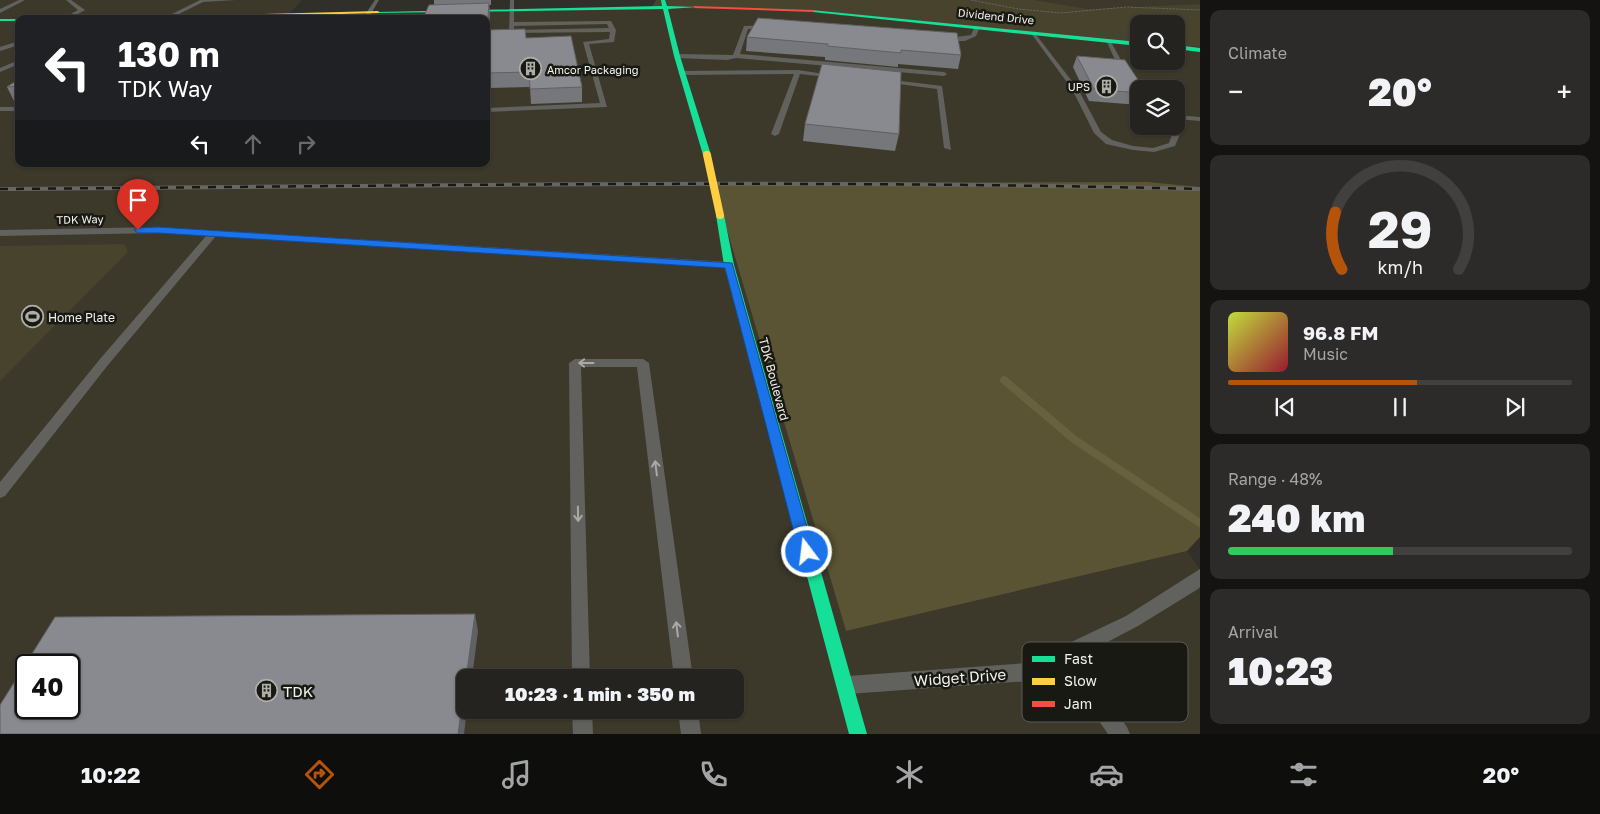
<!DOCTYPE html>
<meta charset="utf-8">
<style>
:root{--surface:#242320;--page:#2c2b29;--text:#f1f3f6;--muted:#a3a4a5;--line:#41403e;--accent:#b45309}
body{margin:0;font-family:"Golos Text",sans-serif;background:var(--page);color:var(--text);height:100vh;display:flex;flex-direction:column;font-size:19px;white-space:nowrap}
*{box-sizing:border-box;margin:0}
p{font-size:16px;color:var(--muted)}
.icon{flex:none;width:28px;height:28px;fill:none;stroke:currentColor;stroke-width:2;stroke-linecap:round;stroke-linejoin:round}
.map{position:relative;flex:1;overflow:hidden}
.details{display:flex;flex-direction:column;gap:10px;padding:10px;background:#141312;width:400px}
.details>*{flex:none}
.banner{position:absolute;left:15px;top:15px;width:475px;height:152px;border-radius:10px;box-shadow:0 1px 4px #0004,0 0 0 1px var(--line);background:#202124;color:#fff;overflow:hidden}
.controls{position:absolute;left:1130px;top:15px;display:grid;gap:10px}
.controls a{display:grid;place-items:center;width:55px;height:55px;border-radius:10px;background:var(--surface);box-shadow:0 1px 4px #0004,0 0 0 1px var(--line);font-size:25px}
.speed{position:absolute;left:15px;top:654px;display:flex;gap:10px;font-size:25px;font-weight:700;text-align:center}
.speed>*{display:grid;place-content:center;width:65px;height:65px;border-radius:50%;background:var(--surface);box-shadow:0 1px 4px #0004,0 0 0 1px var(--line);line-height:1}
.speed .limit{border:2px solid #111;border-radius:8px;background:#fff;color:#111}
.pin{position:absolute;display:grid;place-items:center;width:42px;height:42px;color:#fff;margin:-51px -21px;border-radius:50% 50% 50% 0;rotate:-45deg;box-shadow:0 0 5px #0007}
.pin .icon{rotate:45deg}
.me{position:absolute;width:55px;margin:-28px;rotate:345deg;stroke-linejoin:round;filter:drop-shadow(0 0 4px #0008)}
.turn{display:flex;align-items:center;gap:18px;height:105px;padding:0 20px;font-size:22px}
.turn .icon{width:65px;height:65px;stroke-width:2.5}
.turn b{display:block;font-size:35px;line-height:42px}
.lanes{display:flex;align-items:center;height:48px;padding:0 20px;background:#0003;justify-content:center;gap:25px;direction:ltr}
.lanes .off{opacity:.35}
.big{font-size:38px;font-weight:800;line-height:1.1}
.details .card{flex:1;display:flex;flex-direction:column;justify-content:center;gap:8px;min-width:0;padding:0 18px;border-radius:10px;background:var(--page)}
.details .dial{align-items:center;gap:0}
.dial svg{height:130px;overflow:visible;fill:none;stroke:var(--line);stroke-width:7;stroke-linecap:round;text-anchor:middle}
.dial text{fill:var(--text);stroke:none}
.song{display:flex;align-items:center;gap:15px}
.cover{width:60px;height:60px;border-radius:8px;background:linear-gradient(135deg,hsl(70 70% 55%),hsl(350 70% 35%))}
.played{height:5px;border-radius:2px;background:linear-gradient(90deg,var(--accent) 55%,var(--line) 55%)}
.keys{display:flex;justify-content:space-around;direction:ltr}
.heat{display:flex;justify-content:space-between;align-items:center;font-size:28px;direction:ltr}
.charge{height:8px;border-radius:4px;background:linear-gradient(90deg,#34c759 48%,var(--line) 0)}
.trip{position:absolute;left:456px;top:669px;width:288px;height:50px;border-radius:10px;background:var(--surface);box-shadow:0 1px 4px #0004,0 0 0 1px var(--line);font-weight:800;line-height:50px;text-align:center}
.menu{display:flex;height:80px;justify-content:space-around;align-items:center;background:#0e0e0d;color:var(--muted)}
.menu .icon{width:35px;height:35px}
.menu .selected{color:var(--accent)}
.menu b{font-size:22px;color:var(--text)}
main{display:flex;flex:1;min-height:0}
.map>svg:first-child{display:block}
</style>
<main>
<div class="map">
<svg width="1200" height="734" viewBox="0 0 1200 734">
<rect width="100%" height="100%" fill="#302f2a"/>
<!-- built -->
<g fill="#3c392a" fill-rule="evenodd">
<path d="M0 0H302L288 15 651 8 816 11 1139 42V61H1176V45L1200 47V187L1149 182 713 183 846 631 1187 551 1200 569V734H0ZM19 19H486V164H19ZM1139 89H1176V126H1139ZM26 665H69V708H26ZM465 678H735V710H465Z"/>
<path d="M1035 0H1200V4L1088 9Z"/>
</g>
<!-- green -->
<g fill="#47432d">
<path d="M656 0H1035L1088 9 1200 4V47L1176 45V24H1139V42L816 11 651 8Z"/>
<path d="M124 244 128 252 0 381V246Z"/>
</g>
<!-- forest -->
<path fill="#5a5434" d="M1149 182 1200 187V537L1187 551 846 631 713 183Z"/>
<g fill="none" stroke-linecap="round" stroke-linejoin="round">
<!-- stream -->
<path stroke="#68613f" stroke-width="8" d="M1004 380 1075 440 1200 523"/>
<!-- path -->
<path stroke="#646360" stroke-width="1" stroke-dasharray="2.5 1" stroke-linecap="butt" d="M971 0 1018 9 1061 13 1126 7 1200 10"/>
<!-- lane -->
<g fill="#61615e" fill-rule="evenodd">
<path d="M19 0H25L0 13V9Z"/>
<path d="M66 0H71L85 10 69 19H62L78 10Z"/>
<path d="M200 0H236L203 2 173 17 168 16Z"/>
<path d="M375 0H379L368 19H362Z"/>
<path d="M510 0H514V22L611 21 616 30 614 42 589 44 607 107 486 112V108L600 103 583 42 609 39 610 32 509 33ZM607 24 609 28 514 30V26Z"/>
<path d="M771 25 773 28 748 29 740 54 944 72 947 74 944 76 736 58 727 60 677 58 674 56 677 54 733 55 744 26Z"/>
<path d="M975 26 980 27 976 36 965 41H943L940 39 971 35Z"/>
<path d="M1030 32H1034L1078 89 1101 132 1112 140 1133 146 1153 148 1169 143 1172 134 1167 126H1175L1180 134 1175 146 1154 152 1133 150 1106 144 1094 133 1072 89Z"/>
<path d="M1106 40H1110L1121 60 1147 89H1140L1116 62Z"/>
<path d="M19 41V45L0 51V47Z"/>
<path d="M19 60V64L0 72V68Z"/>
<path d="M798 70 838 76 835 78 800 74 779 134 775 136 771 134 794 74 681 75 678 73 681 71Z"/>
<path d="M885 79 942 86 951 150 944 148 937 89 883 82V80Z"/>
<rect x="0" y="107" width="19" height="4"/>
<path d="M1176 115 1200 117V121L1176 119Z"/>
<path d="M158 227 729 262 734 265 729 268 216 236 108 365 5 496 0 498V482L100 359 206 236 158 233 0 236V230Z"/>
<path d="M575 359H643L649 363 693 678H674L637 367H581L590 678H572L569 363Z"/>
<path d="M1200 569V587L1198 589 1138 626 1077 658 1127 727 1130 734H1108L1061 666 1029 681 848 694 841 691 838 685 841 679 848 676 1027 663 1126 616Z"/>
<path d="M572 710H592L593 734H573Z"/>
<path d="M678 710H698L701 734H681Z"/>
</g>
<!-- fast -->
<g fill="#16e098" fill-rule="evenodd">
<path d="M661 0H665L667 6 697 7 668 9 680 56 711 155 710 157 703 155 674 56 663 9 378 13 376 12 662 6Z"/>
<path d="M811 10 1139 42V46L813 12Z"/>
<path d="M0 19H20L19 21H0Z"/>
<path d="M1176 45 1200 48V52L1176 49Z"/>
<path d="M720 212 724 215 734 265 867 734H849L724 265 716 215Z"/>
</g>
<!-- slow -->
<path fill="#ffcf43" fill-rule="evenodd" d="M378 11 380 13 144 19H68Z"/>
<!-- jam -->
<path fill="#f24e42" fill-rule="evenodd" d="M693 6 813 10 815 11 813 12 695 8Z"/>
<defs>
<path id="rail" d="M0 189C400 186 800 179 1200 189"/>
</defs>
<!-- rail casing -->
<use href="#rail" stroke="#676663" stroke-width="4"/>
<!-- rail -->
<use href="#rail" stroke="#191914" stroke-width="2.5" stroke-dasharray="8" stroke-linecap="butt"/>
<!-- slow-bridge -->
<path stroke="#ffcf43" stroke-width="8" d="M707 155 720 215"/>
</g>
<!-- wall -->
<g fill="#76777b">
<path d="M434 0H491V5H489L490 15 489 30 526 38 582 87V102L531 104 530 87 486 88V19L434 5Z"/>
<path d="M747 37 961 55 958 69 898 64V67L825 60V57L746 51Z"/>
<path d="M1077 56 1139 89V105L1089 101 1073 67Z"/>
<path d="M19 79V101H14L7 87Z"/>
<path d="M805 124 899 134 895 151 803 141Z"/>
</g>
<!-- shaded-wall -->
<g fill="#606164">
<path d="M489 3 490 15 488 44 487 30Z"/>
<path d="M475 614 478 631 472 678H466Z"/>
<path d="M465 684V710H467L464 734H458Z"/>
</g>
<!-- building -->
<g fill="#898a8f" stroke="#606164" fill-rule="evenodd">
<path d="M489 3 487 30 525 29 526 38 571 36 582 87 530 89 529 72 486 73V19H397L424 16 429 5Z"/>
<path d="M758 18 957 33 961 55 901 50V53L827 46 828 44 747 37Z"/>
<path d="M1077 56 1125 60 1144 89H1139V93L1094 89Z"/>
<path d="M822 64 901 72 899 134 805 124Z"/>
<path d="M19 79V86L7 87Z"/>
<path d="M475 614 466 678H465V684L458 734H0V705L55 617ZM26 665H69V708H26Z"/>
</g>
<!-- one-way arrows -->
<defs><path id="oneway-shaft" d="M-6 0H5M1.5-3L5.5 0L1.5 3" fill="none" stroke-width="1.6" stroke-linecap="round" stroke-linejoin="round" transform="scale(1.25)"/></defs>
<g stroke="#aaa9a4">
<use href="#oneway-shaft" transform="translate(586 363) rotate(-180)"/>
<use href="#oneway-shaft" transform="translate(656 468) rotate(-97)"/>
<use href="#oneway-shaft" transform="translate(578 514) rotate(89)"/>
<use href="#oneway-shaft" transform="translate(677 629) rotate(-97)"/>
</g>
<!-- route -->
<path fill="#1a73e8" stroke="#114b97" d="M158 227 732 263 814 552 812 556 807 558 802 556 799 552 725 268 158 233H138L134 230 138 228Z"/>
<!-- icons -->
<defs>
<symbol id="building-ring" viewBox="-11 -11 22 22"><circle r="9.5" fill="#191914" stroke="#aeada7" stroke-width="1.5"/><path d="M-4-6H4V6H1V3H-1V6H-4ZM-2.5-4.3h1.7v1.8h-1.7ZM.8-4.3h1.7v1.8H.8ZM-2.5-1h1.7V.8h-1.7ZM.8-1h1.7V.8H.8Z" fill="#aeada7"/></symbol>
<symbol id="stadium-ring" viewBox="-11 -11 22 22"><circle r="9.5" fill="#191914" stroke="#aeada7" stroke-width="1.5"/><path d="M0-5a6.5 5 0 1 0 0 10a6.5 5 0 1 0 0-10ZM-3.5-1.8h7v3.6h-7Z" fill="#aeada7"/></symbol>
</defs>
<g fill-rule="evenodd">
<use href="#building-ring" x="518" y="56" width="25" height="25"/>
<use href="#building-ring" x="1094" y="74" width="25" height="25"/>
<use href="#stadium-ring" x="20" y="304" width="25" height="25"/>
<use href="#building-ring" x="254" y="678" width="25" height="25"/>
</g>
<g text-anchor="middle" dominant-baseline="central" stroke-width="5" stroke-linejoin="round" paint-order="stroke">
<!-- far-street labels -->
<g font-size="11" fill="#f2f1ea" stroke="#191914">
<text transform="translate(996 16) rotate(6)">Dividend Drive</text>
<text transform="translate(80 219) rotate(-1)">TDK Way</text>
</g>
<!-- far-poi labels -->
<g font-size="11" fill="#f2f1ea" stroke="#191914" text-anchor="start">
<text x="547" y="69">Amcor Packaging</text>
<text x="1090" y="86" text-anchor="end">UPS</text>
</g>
<!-- poi labels -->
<g font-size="12" fill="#f2f1ea" stroke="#191914" text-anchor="start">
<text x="48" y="317">Home Plate</text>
</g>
<!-- street labels -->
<g font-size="12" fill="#f2f1ea" stroke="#191914">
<text transform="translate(774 379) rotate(75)">TDK Boulevard</text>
</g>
<!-- near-street labels -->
<g font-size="15" fill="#f2f1ea" stroke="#191914">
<text transform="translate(960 677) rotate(-4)">Widget Drive</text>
</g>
<!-- near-poi labels -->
<g font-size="15" fill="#f2f1ea" stroke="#191914" text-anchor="start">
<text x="283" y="691">TDK</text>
</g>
</g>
<!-- legend -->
<rect x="1022" y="642" width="166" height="80" rx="8" fill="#191914" stroke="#5a5a54" stroke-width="1"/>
<rect x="1032" y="656" width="23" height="6" fill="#16e098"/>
<rect x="1032" y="678" width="23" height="7" fill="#ffcf43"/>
<rect x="1032" y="701" width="23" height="6" fill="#f24e42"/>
<g font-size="14" fill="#f2f1ea">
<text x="1064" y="664">Fast</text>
<text x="1064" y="686">Slow</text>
<text x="1064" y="709">Jam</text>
</g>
</svg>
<div class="controls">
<a><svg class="icon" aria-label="search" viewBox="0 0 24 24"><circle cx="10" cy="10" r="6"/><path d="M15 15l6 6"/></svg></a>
<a><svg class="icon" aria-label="layers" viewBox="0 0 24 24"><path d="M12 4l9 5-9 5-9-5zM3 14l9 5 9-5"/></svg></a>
</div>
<div class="speed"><div class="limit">40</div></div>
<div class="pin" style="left:138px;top:230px;background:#d93025"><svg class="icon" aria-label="arrive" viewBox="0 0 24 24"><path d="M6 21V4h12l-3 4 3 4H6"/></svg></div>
<svg class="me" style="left:807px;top:552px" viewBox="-20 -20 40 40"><circle r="17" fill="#1a73e8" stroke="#fff" stroke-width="3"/><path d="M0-11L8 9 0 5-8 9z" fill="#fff"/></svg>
<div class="trip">10:23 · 1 min · 350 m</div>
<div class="banner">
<div class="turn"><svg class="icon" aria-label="left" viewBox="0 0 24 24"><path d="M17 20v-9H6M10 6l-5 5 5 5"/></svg><div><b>130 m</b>TDK Way</div></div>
<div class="lanes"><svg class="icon" aria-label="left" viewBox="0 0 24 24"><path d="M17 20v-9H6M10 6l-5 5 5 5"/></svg><svg class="icon off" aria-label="ahead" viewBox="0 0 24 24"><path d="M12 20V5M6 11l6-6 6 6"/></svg><svg class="icon off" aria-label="right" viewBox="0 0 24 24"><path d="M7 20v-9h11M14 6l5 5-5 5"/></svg></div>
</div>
</div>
<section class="details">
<div class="card"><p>Climate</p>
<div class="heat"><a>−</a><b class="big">20°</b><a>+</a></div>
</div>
<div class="card dial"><svg viewBox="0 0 100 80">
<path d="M14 69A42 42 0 1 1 86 69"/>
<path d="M14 69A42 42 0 0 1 10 34" stroke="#b45309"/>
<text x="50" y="56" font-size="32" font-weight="700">29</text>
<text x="50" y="72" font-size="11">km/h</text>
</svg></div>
<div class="card">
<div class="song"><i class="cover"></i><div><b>96.8 FM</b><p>Music</p></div></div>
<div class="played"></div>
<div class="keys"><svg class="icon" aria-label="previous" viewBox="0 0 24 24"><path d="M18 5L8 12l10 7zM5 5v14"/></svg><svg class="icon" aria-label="pause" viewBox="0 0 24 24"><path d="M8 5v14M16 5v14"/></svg><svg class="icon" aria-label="next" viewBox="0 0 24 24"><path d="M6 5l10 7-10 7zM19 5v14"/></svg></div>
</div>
<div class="card"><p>Range · 48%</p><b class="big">240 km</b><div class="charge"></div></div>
<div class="card"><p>Arrival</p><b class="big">10:23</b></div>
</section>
</main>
<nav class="menu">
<b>10:22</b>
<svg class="icon selected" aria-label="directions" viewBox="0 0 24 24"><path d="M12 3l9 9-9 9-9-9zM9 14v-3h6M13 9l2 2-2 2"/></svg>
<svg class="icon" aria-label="music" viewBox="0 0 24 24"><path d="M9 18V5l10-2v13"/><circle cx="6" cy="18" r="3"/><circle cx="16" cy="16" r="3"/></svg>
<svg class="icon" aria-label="phone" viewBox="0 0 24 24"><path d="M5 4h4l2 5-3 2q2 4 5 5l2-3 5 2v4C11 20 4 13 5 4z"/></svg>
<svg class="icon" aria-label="climate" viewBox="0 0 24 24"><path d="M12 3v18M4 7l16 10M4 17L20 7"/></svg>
<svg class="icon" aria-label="car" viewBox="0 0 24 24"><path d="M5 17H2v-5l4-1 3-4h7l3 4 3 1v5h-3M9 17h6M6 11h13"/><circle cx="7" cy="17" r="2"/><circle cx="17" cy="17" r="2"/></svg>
<svg class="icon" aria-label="filters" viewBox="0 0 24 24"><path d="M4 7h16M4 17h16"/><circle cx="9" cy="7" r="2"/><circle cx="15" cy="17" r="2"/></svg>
<b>20°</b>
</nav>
